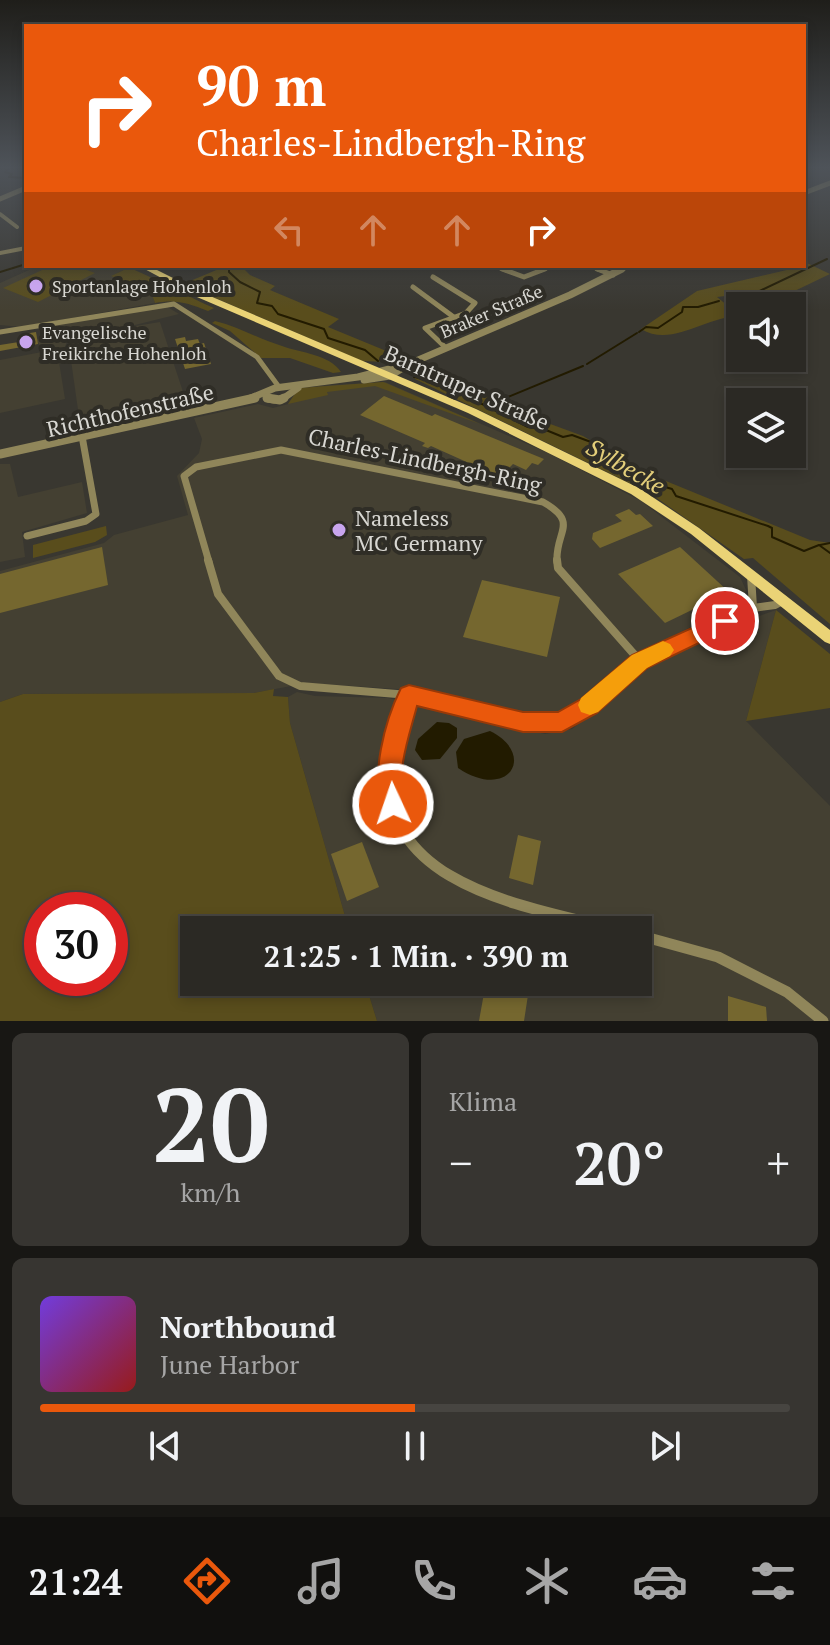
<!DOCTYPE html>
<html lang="de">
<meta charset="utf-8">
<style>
:root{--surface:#2b2924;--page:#373531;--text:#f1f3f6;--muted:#a6a6a6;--line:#474541;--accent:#ea580c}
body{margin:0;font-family:"PT Serif",serif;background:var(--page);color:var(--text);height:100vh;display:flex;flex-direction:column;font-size:30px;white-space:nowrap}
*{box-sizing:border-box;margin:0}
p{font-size:26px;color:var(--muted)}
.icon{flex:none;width:44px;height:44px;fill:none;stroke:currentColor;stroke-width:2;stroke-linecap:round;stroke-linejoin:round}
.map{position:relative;height:1021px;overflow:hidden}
.drawer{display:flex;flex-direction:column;gap:12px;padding:12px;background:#181714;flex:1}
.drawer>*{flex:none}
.banner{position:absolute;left:24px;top:24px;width:782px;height:244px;border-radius:0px;box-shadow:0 4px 12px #0003,0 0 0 2px var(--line);background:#ea580c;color:#fff;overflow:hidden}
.controls{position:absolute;left:726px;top:292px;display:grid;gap:16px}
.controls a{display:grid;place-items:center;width:80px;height:80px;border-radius:0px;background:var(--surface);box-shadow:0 4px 12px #0003,0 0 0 2px var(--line);font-size:40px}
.speed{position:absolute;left:24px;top:892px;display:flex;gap:16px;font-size:40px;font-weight:700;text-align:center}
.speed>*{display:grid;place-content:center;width:104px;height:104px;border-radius:50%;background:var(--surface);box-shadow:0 4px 12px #0003,0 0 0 2px var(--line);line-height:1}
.speed .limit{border:12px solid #d22;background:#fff;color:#111}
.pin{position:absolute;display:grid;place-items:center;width:68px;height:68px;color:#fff;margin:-34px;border:4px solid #fff;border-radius:50%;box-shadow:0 2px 8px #0007}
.me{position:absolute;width:88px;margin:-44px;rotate:357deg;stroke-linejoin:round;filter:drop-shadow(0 0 6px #0008)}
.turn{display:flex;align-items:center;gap:28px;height:168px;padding:0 40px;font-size:36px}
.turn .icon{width:104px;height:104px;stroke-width:2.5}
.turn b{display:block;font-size:56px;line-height:68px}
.lanes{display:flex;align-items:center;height:76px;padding:0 40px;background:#0003;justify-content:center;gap:40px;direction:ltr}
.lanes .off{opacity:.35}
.big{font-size:60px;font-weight:800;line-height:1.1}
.drawer .card{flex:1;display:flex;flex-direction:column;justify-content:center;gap:12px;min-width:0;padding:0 28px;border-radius:12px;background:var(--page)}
.drawer .dial{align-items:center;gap:0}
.dial b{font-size:104px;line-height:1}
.song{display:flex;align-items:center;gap:24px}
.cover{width:96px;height:96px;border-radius:12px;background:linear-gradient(135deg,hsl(260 70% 55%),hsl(0 70% 35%))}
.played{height:8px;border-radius:4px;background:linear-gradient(90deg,var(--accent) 50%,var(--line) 50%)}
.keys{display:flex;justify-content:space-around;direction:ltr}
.heat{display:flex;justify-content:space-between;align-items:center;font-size:44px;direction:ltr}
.drawer .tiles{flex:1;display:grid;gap:12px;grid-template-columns:1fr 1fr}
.card:last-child{grid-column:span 2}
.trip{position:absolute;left:180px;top:916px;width:472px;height:80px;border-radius:0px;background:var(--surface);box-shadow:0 4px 12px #0003,0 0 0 2px var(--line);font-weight:800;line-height:80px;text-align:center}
.dock{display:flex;height:128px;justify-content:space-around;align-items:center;background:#11100e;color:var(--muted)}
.dock .icon{width:56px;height:56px}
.dock .selected{color:var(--accent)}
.dock b{font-size:36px;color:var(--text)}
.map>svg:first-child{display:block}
</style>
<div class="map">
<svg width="830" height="1021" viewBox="0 0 830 1021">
<rect width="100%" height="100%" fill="#393730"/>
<!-- built -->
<g fill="#444032">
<path d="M38 266H123L127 268 112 276 152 293 155 303 22 327 0 325V283Z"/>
<path d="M164 305 179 314 123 328 160 322 188 407 81 431 68 339 59 362 65 399 0 413V360L42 352 37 340 41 335 39 328Z"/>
<path d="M385 382 548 453 641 501 740 577 746 590 742 602 642 651 585 702 572 712 550 719 525 717 397 689 307 683 254 693 23 694 0 702V571L104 543 114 535 188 515 177 476 199 453 202 439 194 418 258 404 273 408 288 404 296 392 318 386Z"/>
<path d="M0 464H10L18 497 82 482 87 513 22 532 25 557 0 562Z"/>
<path d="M776 610 746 721 830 806V1021H377L365 982H638V930H349L290 723 288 697 297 692 315 696 388 698 545 734 572 729 656 661 732 626Z"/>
</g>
<!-- green -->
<g fill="#594d1c" fill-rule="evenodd">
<path d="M805 262 830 274 780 298 792 306H745L741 294 717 297 728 306 740 307V316C706 316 672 348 641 329L697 291 804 266Z"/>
<path d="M51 266H75L95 273 38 302 3 288Z"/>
<path d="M123 266C131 266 199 302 214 308L208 311C188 303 176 299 155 303L151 292 111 276 126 269Z"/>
<path d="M226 266H241L250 275 275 286 270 290 339 319 328 327 401 357 386 362 362 361 183 284Z"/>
<path d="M215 321C239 327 259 339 282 346 301 353 329 354 341 372L333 373 290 358H261L230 331 212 323Z"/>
<path d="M421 364 534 418 583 436 639 470 810 540 830 543V624L753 558 744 559 648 492 415 379 411 370Z"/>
<path d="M383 382 386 383 480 424 375 386 327 392 328 395 288 404 299 388Z"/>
<path d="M106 526 107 535 95 542 33 558V545Z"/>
<path d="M776 610 830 654V708L746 721Z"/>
<path d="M274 689 273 696 288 697 290 723 349 930H194V982H365L377 1021H0V702L23 694 254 693ZM42 910H110V978H42Z"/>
</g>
<!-- water -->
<g fill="#221b00">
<path d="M437 722 449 723 457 728V738L440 759 422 760 415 750 418 739Z"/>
<path d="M490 731C537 754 509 802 458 768L456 752 464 739Z"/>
</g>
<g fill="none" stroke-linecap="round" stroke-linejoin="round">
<!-- stream -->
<g stroke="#221b00" stroke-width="2">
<path d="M10 167 5 172 12 174 9 177 26 178"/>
<path d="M229 266V272L240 282 260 292 257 303 272 306 278 314 324 329 328 338 365 350 378 361"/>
<path d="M0 272 26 264"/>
<path d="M751 295 827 259"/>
<path d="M639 332 646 327 658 328 682 312 683 307H698L719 301"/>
<path d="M587 364 637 333"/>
<path d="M414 377 434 380 528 427 541 428 563 437 572 435 591 442 647 476 652 483 672 489 676 496 768 526 772 528V537L804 551 819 545 830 553"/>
<path d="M496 402 583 366"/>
<path d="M820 545 830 543"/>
</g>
</g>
<!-- building -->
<g fill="#75672f">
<path d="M36 332 38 344 0 351V345L25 341 24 334Z"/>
<path d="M185 337 186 341 198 339 200 344 204 343 211 364 185 369 175 339Z"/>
<path d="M384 396 432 416 435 414 544 459 538 465 532 463 526 470 513 464 500 477 431 446 428 448 422 446 425 443 360 415Z"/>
<path d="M629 509 636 515 640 514 653 526 600 548 592 539 593 533 622 521 615 515Z"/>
<path d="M102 547 108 585 0 613V574Z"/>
<path d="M680 547 729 592 665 623 618 574Z"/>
<path d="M482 580 560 597 547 657 463 637Z"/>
<path d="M518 835 541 841 533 885 509 878Z"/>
<path d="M362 842 379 887 347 901 331 854Z"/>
<path d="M486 982H530L524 1021H479Z"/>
<path d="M728 996 766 1007 767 1021H728Z"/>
</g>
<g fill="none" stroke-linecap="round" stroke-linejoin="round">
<!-- minor-far4 -->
<g stroke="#90865a" stroke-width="4">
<path d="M0 214 17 227"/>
<path d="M0 253 26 248"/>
<path d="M494 266 507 271"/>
<path d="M590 266 602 271"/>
<path d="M540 271 552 266"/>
</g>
<!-- minor-far3 -->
<g stroke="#90865a" stroke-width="5">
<path d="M502 269 524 277 545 269"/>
<path d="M597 269 613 275"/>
<path d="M433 277 475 303 466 313 425 328 445 347"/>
<path d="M413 287 455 318"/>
<path d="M0 332 174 304 257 357 279 387"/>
</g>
<!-- minor-far2 -->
<g stroke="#90865a" stroke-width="7">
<path d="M27 536 86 521 96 514 82 436"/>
<path d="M209 562 184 476 196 467 281 450 543 502C580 523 555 531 557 562"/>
</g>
<!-- minor-far1 -->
<g stroke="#90865a" stroke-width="8">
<path d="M208 560 218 594 279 676 300 686 409 695 523 722 553 724 576 715 640 661"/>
<path d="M557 560 558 568 640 661"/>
<path d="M751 575 753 608"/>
<path d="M640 661 753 608 775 605 784 600"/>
<path d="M390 765 409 695"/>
</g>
<!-- minor -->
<g stroke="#90865a" stroke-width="11">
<path d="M390 763C376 887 531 907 618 930"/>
<path d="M638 935 718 957 787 992 823 1021"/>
</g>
<!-- tertiary-far2 -->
<g stroke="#90865a" stroke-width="5">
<path d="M804 193 830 183"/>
<path d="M0 199 26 188"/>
<path d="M618 271 628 266"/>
</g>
<!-- tertiary-far1 -->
<g stroke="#90865a" stroke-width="7">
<path d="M364 380 390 376 409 364"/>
<path d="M266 394 268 399 274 400"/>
<path d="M246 400 275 388 358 377 409 364 570 295 622 269"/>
<path d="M281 400 298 388"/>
</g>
<!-- tertiary -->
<g stroke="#90865a" stroke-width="9">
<path d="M267 398 280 400 284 398"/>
<path d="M0 454 255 398"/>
</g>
<!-- primary -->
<path fill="#ead376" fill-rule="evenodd" d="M139 266H149L203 293 476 409 639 488 699 528 830 630V644L825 642 691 534 631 494 468 413 197 297Z"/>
</g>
<!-- sky -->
<linearGradient id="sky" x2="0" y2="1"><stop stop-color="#1f1e1a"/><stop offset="0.54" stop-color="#4e5359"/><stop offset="1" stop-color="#4e5359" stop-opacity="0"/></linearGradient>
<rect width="830" height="310" fill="url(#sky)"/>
<!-- route -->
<path fill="#ea580c" stroke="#983908" stroke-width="2" d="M725 613 732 615 735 621 732 627 647 668 597 713 562 732H523L417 706C412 725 406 743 403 762 400 779 408 797 402 812L393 816 384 812C369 778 385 720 401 688L409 685 523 712H558L581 699 632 655Z"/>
<!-- slow -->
<path fill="#f59e0b" d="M663 641 670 644 674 650 670 656 647 668 598 712 590 715 581 712 578 705 581 698 632 655Z"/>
<!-- markers -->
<g fill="#c8a5ee" stroke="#2f2d26" stroke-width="3">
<circle cx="36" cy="286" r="8"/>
<circle cx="26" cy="342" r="8"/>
<circle cx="339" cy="530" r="8"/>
</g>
<g text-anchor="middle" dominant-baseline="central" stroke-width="8" stroke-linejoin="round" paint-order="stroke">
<!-- far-poi labels -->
<g font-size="18" fill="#d8d7d2" stroke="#2f2d26" text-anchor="start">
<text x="52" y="286">Sportanlage Hohenloh</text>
<text x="42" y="332">Evangelische<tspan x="42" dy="21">Freikirche Hohenloh</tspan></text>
</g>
<!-- far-street labels -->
<g font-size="18" fill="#d8d7d2" stroke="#2f2d26">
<text transform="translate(491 311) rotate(-23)">Braker Straße</text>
</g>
<!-- street labels -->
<g font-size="22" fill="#d8d7d2" stroke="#2f2d26">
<text transform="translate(467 387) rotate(24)">Barntruper Straße</text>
<text transform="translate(130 410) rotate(-13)">Richthofenstraße</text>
<text transform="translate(425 460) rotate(12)">Charles-Lindbergh-Ring</text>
</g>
<!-- poi labels -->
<g font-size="22" fill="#d8d7d2" stroke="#2f2d26" text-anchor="start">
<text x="355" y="517">Nameless<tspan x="355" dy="25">MC Germany</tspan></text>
</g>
<!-- water labels -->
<g font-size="24" font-style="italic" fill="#e3ce7a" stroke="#2f2d26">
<text transform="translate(626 466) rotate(30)">Sylbecke</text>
</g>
</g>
</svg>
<div class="controls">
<a><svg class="icon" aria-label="sound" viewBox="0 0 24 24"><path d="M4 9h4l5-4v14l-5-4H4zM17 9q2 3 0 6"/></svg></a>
<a><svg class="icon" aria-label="layers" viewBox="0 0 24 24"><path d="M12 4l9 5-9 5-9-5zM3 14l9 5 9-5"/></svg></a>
</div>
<div class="speed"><div class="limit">30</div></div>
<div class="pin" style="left:725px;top:621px;background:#d93025"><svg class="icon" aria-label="arrive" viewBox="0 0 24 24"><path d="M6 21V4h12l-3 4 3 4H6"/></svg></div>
<svg class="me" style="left:393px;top:804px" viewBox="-20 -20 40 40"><circle r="17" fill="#ea580c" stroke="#fff" stroke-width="3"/><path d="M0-11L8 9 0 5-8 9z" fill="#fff"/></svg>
<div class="trip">21:25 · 1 Min. · 390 m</div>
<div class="banner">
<div class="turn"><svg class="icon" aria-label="right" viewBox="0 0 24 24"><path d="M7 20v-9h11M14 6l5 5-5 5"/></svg><div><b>90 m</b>Charles-Lindbergh-Ring</div></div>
<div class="lanes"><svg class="icon off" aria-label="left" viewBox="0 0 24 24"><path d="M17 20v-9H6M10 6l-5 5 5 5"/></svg><svg class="icon off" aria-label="ahead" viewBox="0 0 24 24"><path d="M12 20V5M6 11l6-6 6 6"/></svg><svg class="icon off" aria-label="ahead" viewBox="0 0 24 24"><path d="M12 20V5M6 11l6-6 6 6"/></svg><svg class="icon" aria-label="right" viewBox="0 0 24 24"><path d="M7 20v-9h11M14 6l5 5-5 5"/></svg></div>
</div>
</div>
<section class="drawer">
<div class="tiles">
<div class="card dial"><b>20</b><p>km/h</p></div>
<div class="card"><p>Klima</p>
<div class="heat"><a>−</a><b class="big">20°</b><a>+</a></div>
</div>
<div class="card">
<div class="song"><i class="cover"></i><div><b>Northbound</b><p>June Harbor</p></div></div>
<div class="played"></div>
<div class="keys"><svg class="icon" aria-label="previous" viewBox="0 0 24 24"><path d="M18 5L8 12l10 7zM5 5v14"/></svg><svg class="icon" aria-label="pause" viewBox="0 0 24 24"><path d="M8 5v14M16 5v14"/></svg><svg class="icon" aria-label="next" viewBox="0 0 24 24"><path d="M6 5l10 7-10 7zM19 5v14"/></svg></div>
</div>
</div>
</section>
<nav class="dock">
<b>21:24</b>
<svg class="icon selected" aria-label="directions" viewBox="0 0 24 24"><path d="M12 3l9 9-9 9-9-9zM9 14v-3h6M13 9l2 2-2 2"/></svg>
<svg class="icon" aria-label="music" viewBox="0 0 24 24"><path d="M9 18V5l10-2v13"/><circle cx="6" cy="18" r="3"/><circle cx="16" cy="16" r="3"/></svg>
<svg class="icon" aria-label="phone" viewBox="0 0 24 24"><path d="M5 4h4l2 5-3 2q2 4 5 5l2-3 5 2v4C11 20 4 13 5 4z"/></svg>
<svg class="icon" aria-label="climate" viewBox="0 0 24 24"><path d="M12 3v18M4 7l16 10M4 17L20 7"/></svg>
<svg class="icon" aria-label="car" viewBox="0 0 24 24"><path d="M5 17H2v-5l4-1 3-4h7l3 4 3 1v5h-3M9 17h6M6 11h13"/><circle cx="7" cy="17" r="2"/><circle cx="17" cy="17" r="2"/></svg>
<svg class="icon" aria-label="filters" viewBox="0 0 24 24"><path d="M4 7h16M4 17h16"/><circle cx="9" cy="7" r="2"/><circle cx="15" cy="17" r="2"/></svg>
</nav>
